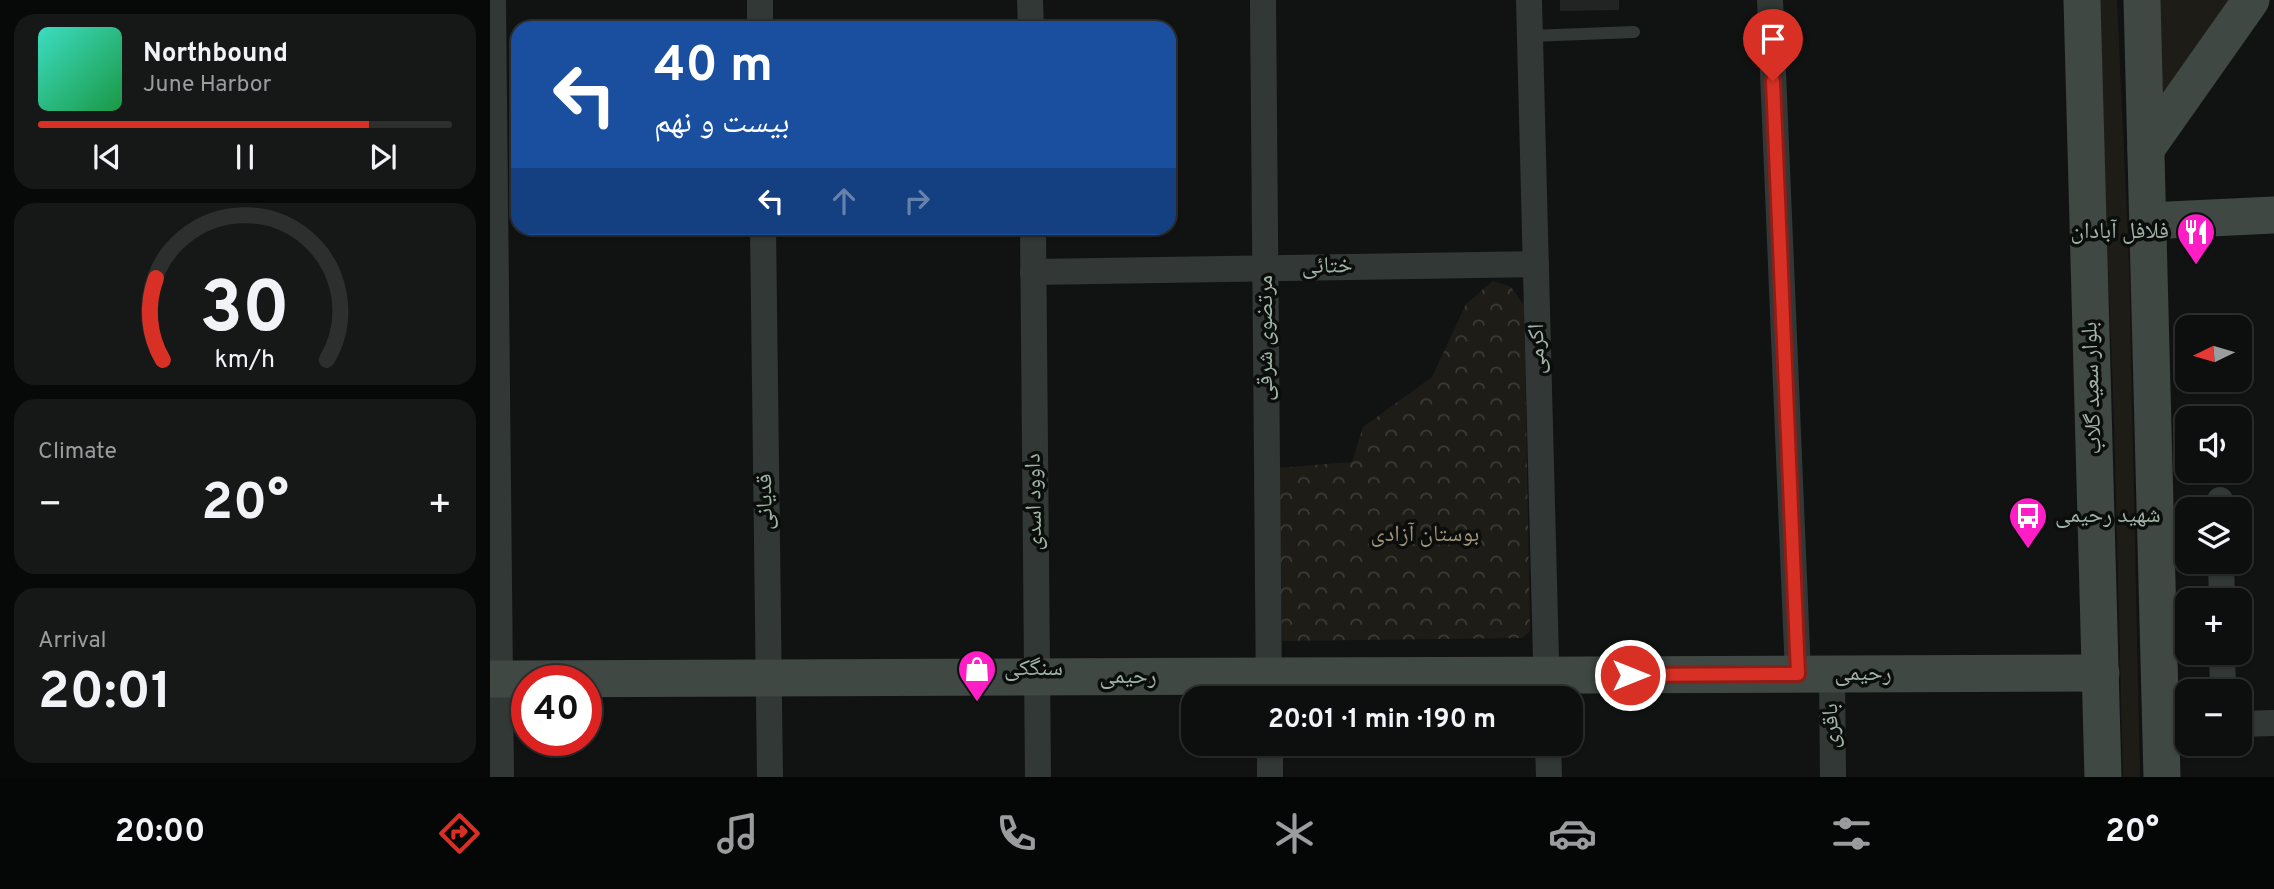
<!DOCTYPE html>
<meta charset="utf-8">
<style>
:root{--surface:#0d0e0e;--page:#161717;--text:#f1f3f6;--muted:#9a9c9e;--line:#2d2e2e;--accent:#d93025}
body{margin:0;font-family:Overpass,"Noto Naskh Arabic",sans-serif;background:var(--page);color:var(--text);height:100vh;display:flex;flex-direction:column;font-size:26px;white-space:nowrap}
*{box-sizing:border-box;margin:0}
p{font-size:23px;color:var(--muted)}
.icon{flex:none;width:38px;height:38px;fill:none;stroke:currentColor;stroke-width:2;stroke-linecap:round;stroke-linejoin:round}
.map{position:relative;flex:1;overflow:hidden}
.side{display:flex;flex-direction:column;gap:14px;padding:14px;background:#070808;width:490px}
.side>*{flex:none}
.guide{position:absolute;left:21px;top:21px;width:665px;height:214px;border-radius:21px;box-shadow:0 2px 5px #0004,0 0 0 2px var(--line);background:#1a4fa0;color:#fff;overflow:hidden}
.needle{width:46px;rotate:265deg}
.controls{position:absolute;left:1685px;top:315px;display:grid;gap:14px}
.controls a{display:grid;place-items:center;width:77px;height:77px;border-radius:14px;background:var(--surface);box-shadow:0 2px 5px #0004,0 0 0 2px var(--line);font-size:35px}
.speed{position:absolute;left:21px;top:665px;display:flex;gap:14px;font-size:35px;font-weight:700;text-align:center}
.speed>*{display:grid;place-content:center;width:91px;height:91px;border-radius:50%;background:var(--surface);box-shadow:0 2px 5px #0004,0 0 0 2px var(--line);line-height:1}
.speed .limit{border:10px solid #d22;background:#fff;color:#111}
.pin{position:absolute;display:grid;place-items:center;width:60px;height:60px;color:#fff;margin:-72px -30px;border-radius:50% 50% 50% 0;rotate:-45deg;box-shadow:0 0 7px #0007}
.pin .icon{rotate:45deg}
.me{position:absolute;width:77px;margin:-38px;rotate:90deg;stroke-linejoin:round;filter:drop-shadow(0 0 5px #0008)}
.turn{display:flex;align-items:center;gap:24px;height:147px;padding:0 28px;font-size:32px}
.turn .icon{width:91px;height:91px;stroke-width:2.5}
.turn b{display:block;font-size:49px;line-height:60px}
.lanes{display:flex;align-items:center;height:66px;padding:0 28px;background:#0003;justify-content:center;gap:35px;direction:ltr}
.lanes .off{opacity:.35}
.big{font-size:52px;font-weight:700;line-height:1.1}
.side .widget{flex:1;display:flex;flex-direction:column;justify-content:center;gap:10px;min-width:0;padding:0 24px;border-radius:21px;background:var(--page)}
.side .dial{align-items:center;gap:0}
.dial svg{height:182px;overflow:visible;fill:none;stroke:var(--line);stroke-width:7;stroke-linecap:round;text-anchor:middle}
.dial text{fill:var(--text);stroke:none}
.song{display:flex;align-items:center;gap:21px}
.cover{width:84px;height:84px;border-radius:10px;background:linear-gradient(135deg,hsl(170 70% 55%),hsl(140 70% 35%))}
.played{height:7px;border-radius:4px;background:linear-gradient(90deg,var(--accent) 80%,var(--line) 80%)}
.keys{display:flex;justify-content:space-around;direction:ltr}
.heat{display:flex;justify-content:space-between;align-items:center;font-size:38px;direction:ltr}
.trip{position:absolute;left:691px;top:686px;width:402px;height:70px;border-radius:21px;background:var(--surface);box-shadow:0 2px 5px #0004,0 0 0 2px var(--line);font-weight:700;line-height:70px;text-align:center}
.menu{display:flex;height:112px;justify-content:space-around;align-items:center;background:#050606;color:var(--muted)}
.menu .icon{width:49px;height:49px}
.menu .on{color:var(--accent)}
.menu b{font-size:32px;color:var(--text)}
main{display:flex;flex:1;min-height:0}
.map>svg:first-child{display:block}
</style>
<main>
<section class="side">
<div class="widget">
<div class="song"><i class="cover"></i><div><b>Northbound</b><p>June Harbor</p></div></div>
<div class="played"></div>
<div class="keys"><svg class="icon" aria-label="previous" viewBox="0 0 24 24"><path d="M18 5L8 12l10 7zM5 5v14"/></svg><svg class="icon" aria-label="pause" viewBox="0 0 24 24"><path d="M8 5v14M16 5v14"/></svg><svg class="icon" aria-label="next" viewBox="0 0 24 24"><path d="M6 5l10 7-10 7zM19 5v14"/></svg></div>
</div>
<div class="widget dial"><svg viewBox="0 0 100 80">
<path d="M14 69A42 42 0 1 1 86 69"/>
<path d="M14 69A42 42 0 0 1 11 33" stroke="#d93025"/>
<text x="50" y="56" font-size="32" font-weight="700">30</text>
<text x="50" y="72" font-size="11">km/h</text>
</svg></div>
<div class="widget"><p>Climate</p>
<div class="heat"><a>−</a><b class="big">20°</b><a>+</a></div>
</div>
<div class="widget"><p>Arrival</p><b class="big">20:01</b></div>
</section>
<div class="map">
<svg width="1784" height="777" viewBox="0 0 1784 777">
<defs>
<pattern id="park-crowns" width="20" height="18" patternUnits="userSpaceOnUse" patternTransform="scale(1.75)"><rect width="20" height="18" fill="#1e1c17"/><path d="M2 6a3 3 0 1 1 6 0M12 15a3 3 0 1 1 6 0" fill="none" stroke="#3c3b36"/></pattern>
</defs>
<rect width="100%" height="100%" fill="#111312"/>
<!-- grass -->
<g fill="#1e1c17">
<path d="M1608 0H1627L1639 261 1650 777H1633L1624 421Z"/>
<path d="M1666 0H1742L1669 104Z"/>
</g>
<!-- park -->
<path fill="url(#park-crowns)" d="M1003 281 1021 287 1034 305 1040 631 1032 638 792 641 787 468 862 462 873 427 942 377 976 304Z"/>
<!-- building -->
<path fill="#212423" d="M1070 0H1129V10L1070 11Z"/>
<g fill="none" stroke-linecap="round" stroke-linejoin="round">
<!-- lane -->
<path stroke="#323835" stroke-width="12" d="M1040 36 1144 32"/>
<!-- street -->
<g stroke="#323835" stroke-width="26">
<path d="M3 0 11 777"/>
<path d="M270 0V28"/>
<path d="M540 0 541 28"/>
<path d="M773 0 779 698"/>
<path d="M1039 0 1057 698"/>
<path d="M1280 0 1308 674"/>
<path d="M273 228 280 777"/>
<path d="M543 228 548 777"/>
<path d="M543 272 1046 264"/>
<path d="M1730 500V509"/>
<path d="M1731 562 1732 600"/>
<path d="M1732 653 1733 691"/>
<path d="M1342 674 1343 777"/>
<path d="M1750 724 1784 723"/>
<path d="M1671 726 1698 725"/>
<path d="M780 744V777"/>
<path d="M1058 744 1059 777"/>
</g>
<!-- secondary -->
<g stroke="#404843" stroke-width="37">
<path d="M1592 0 1613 777"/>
<path d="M1652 0 1672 777"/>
<path d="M1656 149 1761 0"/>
<path d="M1658 221 1784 215"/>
<path d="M0 679 1611 673"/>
</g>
</g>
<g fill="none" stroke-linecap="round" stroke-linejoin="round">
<defs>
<path id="route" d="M1140 675 1308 674 1283 81"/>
</defs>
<!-- route casing -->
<use href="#route" stroke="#8d1f18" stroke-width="18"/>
<!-- route -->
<use href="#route" stroke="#d93025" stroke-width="12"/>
</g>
<!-- icons -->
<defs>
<symbol id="restaurant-pin" viewBox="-11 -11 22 30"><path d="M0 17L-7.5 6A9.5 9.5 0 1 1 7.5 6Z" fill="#ff1dc6" stroke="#0c0e0d"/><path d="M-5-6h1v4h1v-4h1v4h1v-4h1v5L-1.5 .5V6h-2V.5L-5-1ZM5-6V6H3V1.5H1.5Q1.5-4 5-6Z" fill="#fff"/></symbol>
<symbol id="bus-pin" viewBox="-11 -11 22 30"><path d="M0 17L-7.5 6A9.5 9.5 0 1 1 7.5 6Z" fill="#ff1dc6" stroke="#0c0e0d"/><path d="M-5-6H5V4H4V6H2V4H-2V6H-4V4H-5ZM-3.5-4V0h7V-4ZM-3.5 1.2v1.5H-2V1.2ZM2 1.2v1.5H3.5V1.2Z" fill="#fff"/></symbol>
<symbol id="shop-pin" viewBox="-11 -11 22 30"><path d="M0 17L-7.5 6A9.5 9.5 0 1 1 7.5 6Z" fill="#ff1dc6" stroke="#0c0e0d"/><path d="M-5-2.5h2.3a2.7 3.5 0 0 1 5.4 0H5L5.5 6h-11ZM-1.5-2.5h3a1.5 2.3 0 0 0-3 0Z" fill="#fff"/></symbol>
</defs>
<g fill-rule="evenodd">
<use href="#restaurant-pin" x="1684" y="210" width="44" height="60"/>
<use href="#bus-pin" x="1516" y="494" width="44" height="60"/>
<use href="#shop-pin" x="465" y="647" width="44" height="60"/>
</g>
<g text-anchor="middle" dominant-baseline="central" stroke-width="7" stroke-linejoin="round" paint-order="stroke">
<!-- poi labels -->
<g font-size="23" fill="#a1b5a7" stroke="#0c0e0d" text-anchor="start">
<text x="1679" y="232" text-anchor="end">فلافل آبادان</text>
<text x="1565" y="516">شهید رحیمی</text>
<text x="514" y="669">سنگکی</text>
</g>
<!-- street labels -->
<g font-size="23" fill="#a1b5a7" stroke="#0c0e0d">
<text transform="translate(837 267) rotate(-1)">ختائی</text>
<text transform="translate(776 338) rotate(-90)">مرتضوی شرقی</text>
<text transform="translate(1048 349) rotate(-91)">اکرمی</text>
<text transform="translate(1603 388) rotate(-92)">بلوار سعید گلاب</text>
<text transform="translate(276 502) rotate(-91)">قدیانی</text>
<text transform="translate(545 502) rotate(-91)">داوود اسدی</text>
<text x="1373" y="674">رحیمی</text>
<text x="638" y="677">رحیمی</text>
<text transform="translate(1342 726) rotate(-91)">باقری</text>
</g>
<!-- park labels -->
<g font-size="23" fill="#a29377" stroke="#0c0e0d">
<text x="935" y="535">بوستان آزادی</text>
</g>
</g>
</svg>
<div class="controls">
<a><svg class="needle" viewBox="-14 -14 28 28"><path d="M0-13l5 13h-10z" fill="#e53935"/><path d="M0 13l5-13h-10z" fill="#9a9c9e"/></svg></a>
<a><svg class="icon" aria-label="sound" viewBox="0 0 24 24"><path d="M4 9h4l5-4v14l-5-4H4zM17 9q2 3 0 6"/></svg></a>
<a><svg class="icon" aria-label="layers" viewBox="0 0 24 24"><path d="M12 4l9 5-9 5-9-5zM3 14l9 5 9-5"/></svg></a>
<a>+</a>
<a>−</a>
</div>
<div class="speed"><div class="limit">40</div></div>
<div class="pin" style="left:1283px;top:81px;background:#d93025"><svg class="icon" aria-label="arrive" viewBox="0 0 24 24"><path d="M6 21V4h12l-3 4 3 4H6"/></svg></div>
<svg class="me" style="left:1140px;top:675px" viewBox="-20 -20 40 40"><circle r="17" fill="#d93025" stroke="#fff" stroke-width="3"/><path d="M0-11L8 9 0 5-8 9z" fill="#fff"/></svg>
<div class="trip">20:01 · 1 min · 190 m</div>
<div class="guide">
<div class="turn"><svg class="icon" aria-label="left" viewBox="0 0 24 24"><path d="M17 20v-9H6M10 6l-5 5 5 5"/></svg><div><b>40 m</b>بیست و نهم</div></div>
<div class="lanes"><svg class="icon" aria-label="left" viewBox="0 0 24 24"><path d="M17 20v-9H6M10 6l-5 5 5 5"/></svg><svg class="icon off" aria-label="ahead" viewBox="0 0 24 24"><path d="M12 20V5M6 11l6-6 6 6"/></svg><svg class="icon off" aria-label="right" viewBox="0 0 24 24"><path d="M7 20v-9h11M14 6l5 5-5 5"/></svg></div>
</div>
</div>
</main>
<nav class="menu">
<b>20:00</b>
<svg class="icon on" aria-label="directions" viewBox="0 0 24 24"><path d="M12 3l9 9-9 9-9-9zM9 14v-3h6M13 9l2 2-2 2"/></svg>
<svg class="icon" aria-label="music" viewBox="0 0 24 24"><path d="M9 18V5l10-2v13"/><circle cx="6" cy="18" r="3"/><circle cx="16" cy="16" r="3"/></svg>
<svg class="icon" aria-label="phone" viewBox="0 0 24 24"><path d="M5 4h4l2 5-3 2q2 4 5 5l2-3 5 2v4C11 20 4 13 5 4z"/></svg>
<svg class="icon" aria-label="climate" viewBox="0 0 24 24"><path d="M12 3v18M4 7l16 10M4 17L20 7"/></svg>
<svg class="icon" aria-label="car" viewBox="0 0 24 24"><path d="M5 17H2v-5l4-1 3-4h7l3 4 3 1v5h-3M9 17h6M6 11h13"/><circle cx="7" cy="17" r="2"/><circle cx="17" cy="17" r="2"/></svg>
<svg class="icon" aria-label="filters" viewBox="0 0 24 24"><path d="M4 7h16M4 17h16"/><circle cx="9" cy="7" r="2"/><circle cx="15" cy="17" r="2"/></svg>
<b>20°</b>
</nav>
